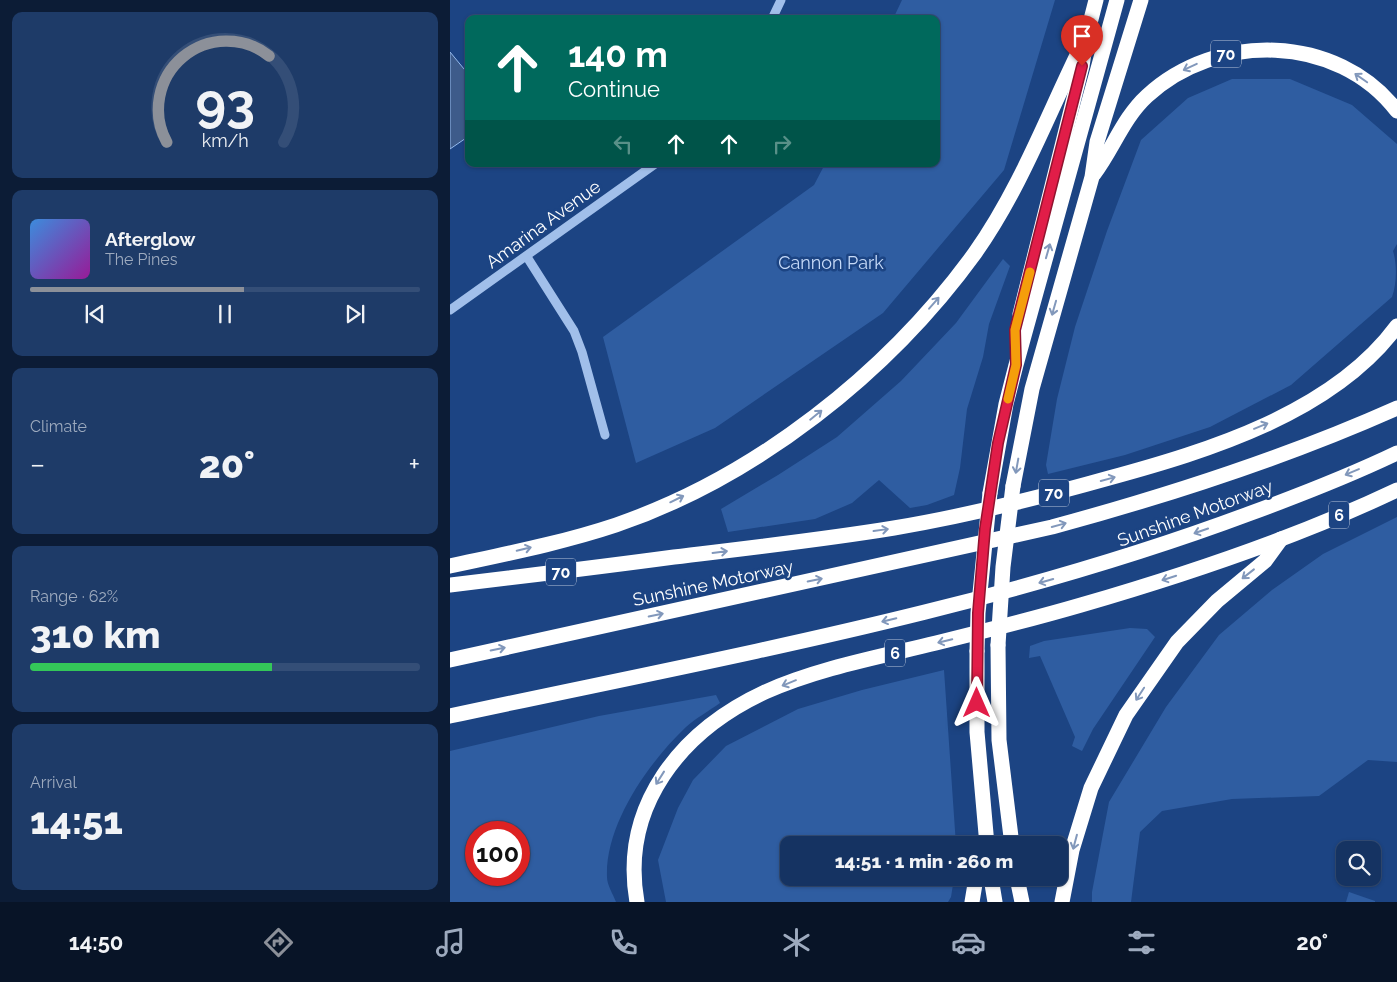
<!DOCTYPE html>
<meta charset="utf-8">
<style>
:root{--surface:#153362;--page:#1e3b68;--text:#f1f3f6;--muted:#9daabe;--line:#344e77;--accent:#8c9099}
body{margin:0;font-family:Raleway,sans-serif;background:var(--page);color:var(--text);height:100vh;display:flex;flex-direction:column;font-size:19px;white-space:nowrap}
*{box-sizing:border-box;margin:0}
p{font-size:16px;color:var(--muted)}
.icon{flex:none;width:28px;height:28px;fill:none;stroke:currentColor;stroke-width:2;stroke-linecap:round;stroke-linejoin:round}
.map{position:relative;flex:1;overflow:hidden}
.panel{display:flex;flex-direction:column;gap:12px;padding:12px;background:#0c1c36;width:450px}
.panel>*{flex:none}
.banner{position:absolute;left:15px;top:15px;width:475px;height:152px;border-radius:10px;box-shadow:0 1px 4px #0004,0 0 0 1px var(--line);background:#00695c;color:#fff;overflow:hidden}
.controls{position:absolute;left:886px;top:841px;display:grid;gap:10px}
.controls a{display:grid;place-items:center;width:45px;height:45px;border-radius:10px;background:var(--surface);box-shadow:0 1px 4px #0004,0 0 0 1px var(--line);font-size:25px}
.speed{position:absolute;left:15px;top:821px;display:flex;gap:10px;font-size:25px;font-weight:700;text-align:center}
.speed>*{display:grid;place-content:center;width:65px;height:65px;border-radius:50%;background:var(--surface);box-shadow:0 1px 4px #0004,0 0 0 1px var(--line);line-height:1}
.speed .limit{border:8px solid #d22;background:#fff;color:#111}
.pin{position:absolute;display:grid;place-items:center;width:42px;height:42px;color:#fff;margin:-51px -21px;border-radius:50% 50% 50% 0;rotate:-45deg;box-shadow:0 0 5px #0007}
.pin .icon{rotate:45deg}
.me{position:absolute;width:55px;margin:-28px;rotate:0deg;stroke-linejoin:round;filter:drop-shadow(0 0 4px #0008)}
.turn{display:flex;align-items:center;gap:18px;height:105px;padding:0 20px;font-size:22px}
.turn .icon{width:65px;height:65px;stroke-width:2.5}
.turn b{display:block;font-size:35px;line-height:42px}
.lanes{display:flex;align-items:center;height:48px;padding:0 20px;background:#0003;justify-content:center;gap:25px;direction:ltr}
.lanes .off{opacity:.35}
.big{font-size:38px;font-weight:800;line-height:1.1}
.panel .tile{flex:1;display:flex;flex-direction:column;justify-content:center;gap:8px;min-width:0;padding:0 18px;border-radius:10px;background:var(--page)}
.panel .dial{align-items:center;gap:0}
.dial svg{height:130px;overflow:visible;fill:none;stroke:var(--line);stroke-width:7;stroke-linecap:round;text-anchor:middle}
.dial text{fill:var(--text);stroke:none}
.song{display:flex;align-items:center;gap:15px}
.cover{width:60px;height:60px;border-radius:8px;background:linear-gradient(135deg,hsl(210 70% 55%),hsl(300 70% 35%))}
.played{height:5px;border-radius:2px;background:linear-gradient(90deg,var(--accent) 55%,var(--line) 55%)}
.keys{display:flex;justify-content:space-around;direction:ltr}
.heat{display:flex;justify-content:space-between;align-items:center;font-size:28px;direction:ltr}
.charge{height:8px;border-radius:4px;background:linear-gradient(90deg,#34c759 62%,var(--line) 0)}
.trip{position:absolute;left:330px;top:836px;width:288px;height:50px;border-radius:10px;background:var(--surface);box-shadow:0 1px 4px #0004,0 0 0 1px var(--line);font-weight:800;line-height:50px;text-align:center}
.menu{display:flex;height:80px;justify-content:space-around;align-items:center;background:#081427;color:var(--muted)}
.menu .icon{width:35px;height:35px}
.menu .selected{color:var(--accent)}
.menu b{font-size:22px;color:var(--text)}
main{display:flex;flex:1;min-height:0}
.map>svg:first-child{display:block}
</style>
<main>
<section class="panel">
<div class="tile dial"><svg viewBox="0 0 100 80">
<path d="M14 69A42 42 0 1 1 86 69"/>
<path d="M14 69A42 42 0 0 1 77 16" stroke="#8c9099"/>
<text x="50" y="56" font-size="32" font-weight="700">93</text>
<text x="50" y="72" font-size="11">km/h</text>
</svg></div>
<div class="tile">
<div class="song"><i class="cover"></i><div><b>Afterglow</b><p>The Pines</p></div></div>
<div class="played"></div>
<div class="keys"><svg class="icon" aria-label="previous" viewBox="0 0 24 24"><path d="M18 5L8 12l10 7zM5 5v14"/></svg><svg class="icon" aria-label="pause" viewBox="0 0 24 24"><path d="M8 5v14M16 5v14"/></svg><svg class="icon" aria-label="next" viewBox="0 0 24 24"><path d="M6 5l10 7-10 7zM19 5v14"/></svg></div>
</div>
<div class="tile"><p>Climate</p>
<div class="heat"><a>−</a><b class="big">20°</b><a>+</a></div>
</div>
<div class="tile"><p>Range · 62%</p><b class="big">310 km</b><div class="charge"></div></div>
<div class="tile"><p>Arrival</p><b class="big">14:51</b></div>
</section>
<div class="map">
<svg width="947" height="902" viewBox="0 0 947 902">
<rect width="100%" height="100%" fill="#1c4483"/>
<!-- green -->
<g fill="#2f5da1" fill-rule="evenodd">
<path d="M452 0H605L554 170 433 313 265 428 186 463 153 337 364 185 375 164H486V19H443Z"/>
<path d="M782 79H840L902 105 947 144V244L943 251C947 264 947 283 942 297L841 385 760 427 675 455 598 474 596 465 607 399 625 327 657 231 691 140 738 98Z"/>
<path d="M553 259 560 266 539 324 533 357 517 409 510 468 504 495 477 505 460 508 429 480 402 503 365 519 278 532 271 509 328 475 387 437 451 381 506 323Z"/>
<path d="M947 517V762L918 760 869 796 782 799 712 811 690 832 681 902H642V892L659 802 716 707 769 635 822 590 873 554Z"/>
<path d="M680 628 697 629 705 637 643 729 632 751 622 746 625 737 590 656 579 658 580 646 594 641Z"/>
<path d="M494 670 506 845H339V878H504L501 897 498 902H216L208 860 228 808 243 780 276 746 348 709 412 690Z"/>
<path d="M266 695 270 703C259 711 246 718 236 727 199 762 155 824 157 877 157 885 163 894 166 902H0V751L149 716ZM26 832H69V875H26Z"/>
<path d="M899 892 925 901V902H896Z"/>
</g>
<!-- water -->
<path fill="#3d5b8a" stroke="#94b9ec" d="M0 52 19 75V136L0 149Z"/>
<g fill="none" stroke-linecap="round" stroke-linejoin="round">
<!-- minor -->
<g stroke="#a1bfea" stroke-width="9">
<path d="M322 19 331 0"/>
<path d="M77 257 124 331 132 352 155 435"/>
<path d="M0 310 205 164"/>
</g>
<!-- highway -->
<g stroke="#fff" stroke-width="15">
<path d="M644 174C663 149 673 118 697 96 766 32 887 33 947 111"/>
<path d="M570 314 632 66 637 35 646 0"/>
<path d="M563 486 582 389 642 177 647 142 691 0"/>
<path d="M540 493 556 404 566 365 667 0"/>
<path d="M0 566C55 554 112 543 166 525 306 477 438 373 525 253 573 185 600 108 637 35"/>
<path d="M0 585C75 576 150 567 224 557 298 548 371 540 444 528 516 516 588 498 659 478 758 451 883 413 947 326"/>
<path d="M548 645 549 740 562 845"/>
<path d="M527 651V732L537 845"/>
<path d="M0 660 602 527C720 495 835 458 947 408"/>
<path d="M0 716C269 658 542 610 801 513 850 495 899 476 947 453"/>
<path d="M541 878 545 902"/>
<path d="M567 878 572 902"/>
<path d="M187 902C170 806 231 731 315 692 369 668 429 657 486 643 535 631 583 619 631 605 738 574 846 538 947 490"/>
<path d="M522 902 526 878"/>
<path d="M612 902 622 850 641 788 676 715 727 642 767 601 815 561 831 539"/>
</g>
<!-- highway-bridge -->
<g stroke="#fff" stroke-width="15">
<path d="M548 645 553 567 563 486"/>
<path d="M527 651 528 613 540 493"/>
</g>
</g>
<!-- one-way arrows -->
<defs><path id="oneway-shaft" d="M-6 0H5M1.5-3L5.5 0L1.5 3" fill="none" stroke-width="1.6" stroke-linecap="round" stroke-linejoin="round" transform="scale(1.25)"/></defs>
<g stroke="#8298bb">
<use href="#oneway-shaft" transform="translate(740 67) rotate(155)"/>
<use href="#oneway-shaft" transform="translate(911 78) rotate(-145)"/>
<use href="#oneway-shaft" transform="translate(598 251) rotate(-74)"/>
<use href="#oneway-shaft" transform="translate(484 303) rotate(-49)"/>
<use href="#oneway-shaft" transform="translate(604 308) rotate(106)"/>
<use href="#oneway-shaft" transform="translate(366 415) rotate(-39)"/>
<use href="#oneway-shaft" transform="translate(811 426) rotate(-22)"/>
<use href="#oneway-shaft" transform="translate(567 466) rotate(100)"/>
<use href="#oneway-shaft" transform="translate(902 472) rotate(157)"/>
<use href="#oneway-shaft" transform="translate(658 479) rotate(-15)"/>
<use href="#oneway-shaft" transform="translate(227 499) rotate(-26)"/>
<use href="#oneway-shaft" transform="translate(609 525) rotate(-15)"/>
<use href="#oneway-shaft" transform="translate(431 530) rotate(-8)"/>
<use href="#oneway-shaft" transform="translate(751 531) rotate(161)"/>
<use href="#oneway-shaft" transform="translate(74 549) rotate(-13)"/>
<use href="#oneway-shaft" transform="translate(270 552) rotate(-7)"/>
<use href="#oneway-shaft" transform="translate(798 574) rotate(142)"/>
<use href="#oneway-shaft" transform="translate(719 578) rotate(162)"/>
<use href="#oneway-shaft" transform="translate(365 580) rotate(-12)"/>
<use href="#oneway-shaft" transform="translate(596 581) rotate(164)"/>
<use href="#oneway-shaft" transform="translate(206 615) rotate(-12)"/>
<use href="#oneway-shaft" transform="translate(439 620) rotate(167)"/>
<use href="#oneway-shaft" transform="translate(495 641) rotate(166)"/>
<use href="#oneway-shaft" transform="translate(48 649) rotate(-12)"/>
<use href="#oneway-shaft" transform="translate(339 683) rotate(158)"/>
<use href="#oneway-shaft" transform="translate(690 694) rotate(123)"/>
<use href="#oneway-shaft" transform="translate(210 778) rotate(122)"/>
<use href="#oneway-shaft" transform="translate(625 842) rotate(105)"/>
</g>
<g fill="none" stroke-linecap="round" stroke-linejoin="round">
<defs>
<path id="route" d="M527 703 528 613 535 529 548 443 566 365 565 330 632 66"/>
</defs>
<!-- route casing -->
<use href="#route" stroke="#92132f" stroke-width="12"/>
<!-- route -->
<use href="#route" stroke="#e11d48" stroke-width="9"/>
<!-- slow -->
<path stroke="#f59e0b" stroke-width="9" d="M558 399 566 365 565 330 580 272"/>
</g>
<g text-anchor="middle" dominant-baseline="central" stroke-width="5" stroke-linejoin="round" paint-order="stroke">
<!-- shield labels -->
<g fill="#1c4483" stroke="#bbc7da" stroke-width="1">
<rect x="761" y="40.5" width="30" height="27" rx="4"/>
<rect x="589" y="479.5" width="30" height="27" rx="4"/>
<rect x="879" y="501.5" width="20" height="27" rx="4"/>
<rect x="96" y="558.5" width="30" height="27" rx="4"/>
<rect x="435" y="639.5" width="20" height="27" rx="4"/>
</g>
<g font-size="16" font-weight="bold" fill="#fff">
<text x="776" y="54">70</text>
<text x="604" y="493">70</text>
<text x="889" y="515">6</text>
<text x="111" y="572">70</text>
<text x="445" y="653">6</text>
</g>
<!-- street labels -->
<g font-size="18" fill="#fff" stroke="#1c4483">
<text transform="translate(93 224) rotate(-36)">Amarina Avenue</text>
<text transform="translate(745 513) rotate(-20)">Sunshine Motorway</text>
<text transform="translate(263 583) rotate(-12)">Sunshine Motorway</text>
</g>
<!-- park labels -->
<g font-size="18" fill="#c6daf8" stroke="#1c4483">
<text x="381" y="262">Cannon Park</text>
</g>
</g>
</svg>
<div class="controls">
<a><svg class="icon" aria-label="search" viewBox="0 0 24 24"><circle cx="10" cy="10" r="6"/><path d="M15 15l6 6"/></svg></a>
</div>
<div class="speed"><div class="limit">100</div></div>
<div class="pin" style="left:632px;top:66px;background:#d93025"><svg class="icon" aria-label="arrive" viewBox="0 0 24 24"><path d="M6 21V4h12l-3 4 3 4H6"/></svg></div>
<svg class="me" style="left:527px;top:703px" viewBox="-20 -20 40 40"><path d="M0-17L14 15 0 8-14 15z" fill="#e11d48" stroke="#fff" stroke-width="4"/></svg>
<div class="trip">14:51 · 1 min · 260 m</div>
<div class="banner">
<div class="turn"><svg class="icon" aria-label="ahead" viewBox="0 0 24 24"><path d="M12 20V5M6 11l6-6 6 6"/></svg><div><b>140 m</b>Continue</div></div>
<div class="lanes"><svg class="icon off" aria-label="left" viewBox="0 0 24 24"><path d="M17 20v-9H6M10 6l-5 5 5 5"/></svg><svg class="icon" aria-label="ahead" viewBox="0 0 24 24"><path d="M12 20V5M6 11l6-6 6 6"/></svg><svg class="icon" aria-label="ahead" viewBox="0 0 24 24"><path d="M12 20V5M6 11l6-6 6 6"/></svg><svg class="icon off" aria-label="right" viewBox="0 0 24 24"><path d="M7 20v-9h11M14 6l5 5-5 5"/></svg></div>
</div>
</div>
</main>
<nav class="menu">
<b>14:50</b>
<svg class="icon selected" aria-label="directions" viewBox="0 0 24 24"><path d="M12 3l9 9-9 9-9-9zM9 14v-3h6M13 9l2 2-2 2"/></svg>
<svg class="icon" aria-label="music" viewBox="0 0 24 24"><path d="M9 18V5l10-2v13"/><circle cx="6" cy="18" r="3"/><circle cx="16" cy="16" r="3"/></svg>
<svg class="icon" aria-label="phone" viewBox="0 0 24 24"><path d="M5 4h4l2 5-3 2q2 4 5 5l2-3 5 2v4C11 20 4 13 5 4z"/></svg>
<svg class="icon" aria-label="climate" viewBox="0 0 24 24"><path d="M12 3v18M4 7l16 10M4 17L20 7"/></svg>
<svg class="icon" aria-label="car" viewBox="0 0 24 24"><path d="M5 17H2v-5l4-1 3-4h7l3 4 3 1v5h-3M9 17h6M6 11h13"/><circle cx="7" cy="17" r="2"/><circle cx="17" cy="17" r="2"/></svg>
<svg class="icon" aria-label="filters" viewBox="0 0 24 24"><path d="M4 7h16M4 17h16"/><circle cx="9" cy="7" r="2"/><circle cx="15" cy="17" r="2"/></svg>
<b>20°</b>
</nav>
